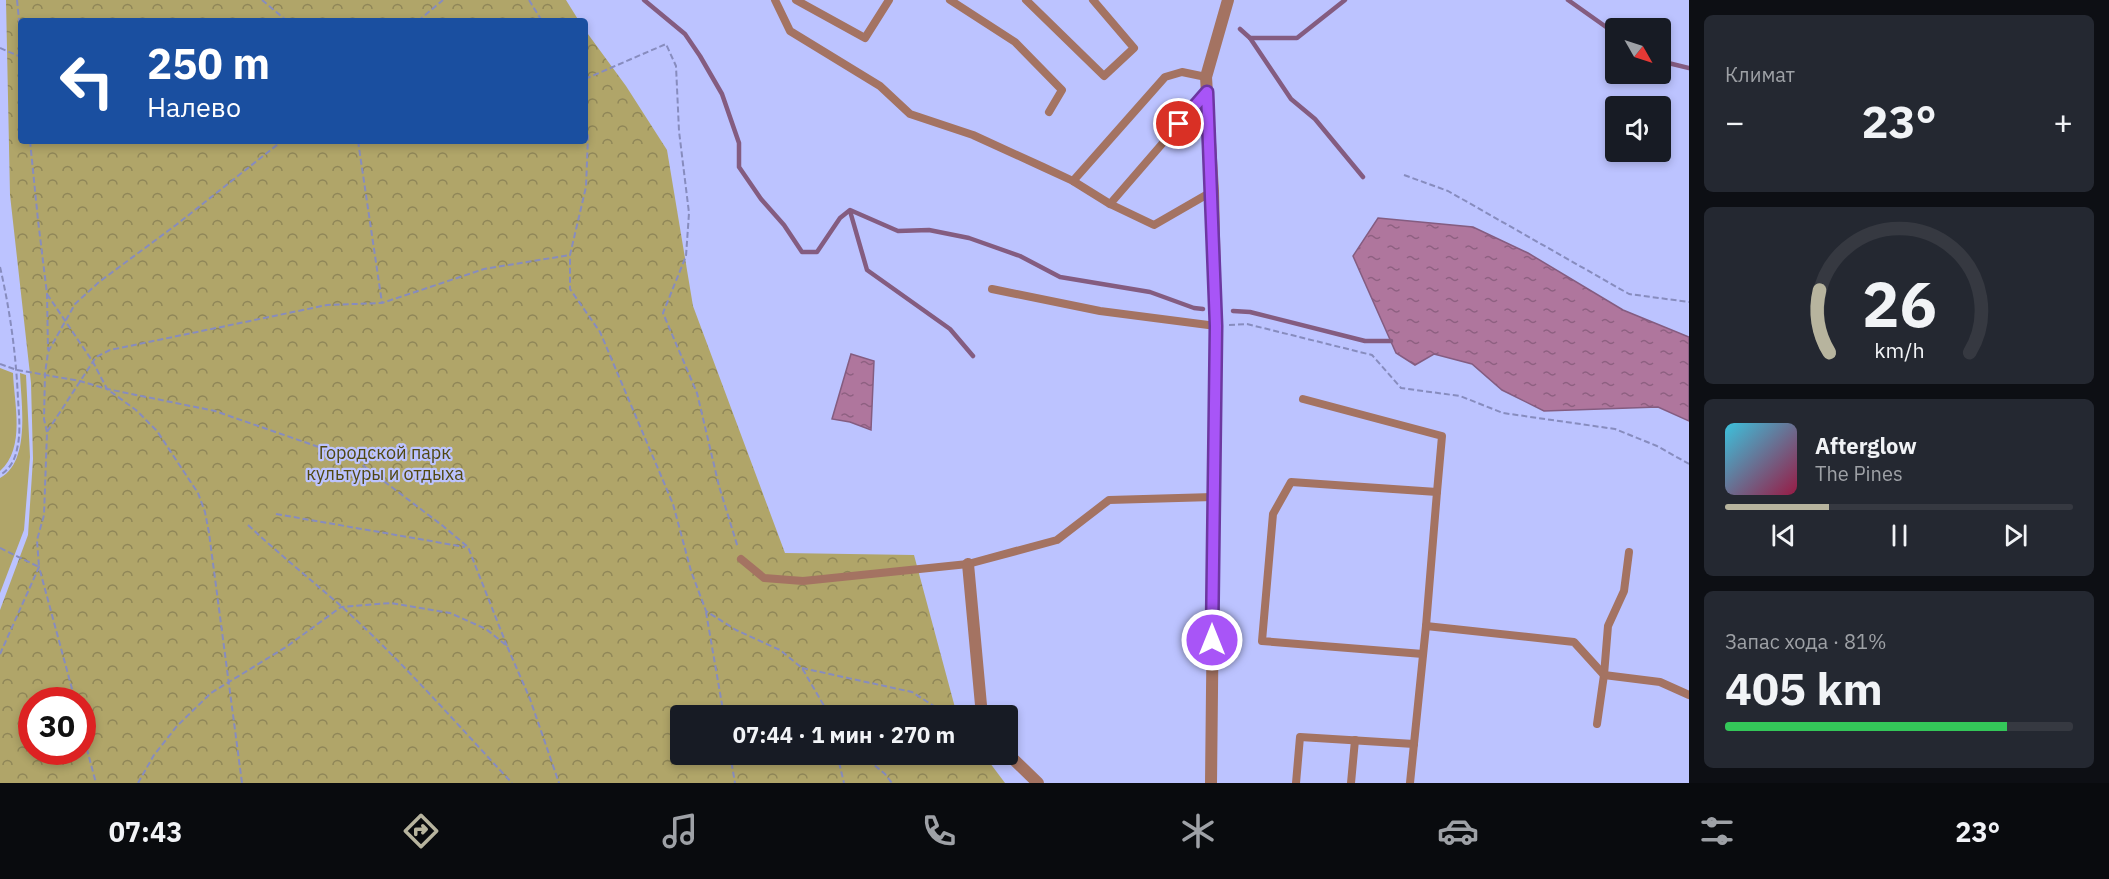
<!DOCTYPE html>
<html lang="ru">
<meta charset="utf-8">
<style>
:root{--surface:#171b24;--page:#242831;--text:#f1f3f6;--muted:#9ea1a6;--line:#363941;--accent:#b7b49e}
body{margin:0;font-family:"IBM Plex Sans",sans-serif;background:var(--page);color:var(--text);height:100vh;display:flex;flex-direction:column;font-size:22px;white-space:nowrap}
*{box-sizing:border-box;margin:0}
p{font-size:20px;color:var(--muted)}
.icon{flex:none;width:33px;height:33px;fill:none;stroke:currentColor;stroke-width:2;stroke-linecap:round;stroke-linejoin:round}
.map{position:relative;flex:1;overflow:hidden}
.details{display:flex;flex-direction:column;gap:15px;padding:15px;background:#0d0f14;width:420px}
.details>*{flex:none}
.hud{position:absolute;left:18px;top:18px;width:570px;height:126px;border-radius:6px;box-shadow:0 3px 9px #0003;background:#1a4fa0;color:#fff;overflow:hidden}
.needle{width:39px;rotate:129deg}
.fabs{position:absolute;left:1605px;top:18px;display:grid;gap:12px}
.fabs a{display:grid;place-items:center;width:66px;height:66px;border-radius:6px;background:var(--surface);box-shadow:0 3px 9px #0003;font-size:30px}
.speed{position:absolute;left:18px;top:687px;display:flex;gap:12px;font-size:30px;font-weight:700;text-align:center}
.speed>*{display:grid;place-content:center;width:78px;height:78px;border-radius:50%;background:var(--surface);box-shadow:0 3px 9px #0003;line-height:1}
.speed .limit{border:9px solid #d22;background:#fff;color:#111}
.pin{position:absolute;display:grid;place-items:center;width:51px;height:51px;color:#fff;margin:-26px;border:3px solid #fff;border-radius:50%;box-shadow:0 2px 6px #0007}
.me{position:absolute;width:66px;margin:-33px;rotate:0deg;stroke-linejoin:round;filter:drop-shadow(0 0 4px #0008)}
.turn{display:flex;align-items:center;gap:21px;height:126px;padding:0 30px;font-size:27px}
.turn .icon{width:78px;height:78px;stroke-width:2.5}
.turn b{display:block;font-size:42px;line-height:51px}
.big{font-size:45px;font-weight:700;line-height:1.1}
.details .tile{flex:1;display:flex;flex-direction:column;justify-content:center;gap:9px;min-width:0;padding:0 21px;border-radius:9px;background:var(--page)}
.details .dial{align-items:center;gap:0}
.dial svg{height:156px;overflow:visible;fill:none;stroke:var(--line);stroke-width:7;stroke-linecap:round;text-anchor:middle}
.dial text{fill:var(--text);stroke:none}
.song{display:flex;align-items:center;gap:18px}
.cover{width:72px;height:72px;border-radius:9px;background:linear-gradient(135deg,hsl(190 70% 55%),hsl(340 70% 35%))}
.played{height:6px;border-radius:3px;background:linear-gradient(90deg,var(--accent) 30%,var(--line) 30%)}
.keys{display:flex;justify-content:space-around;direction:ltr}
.heat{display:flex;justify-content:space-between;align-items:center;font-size:33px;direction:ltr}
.charge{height:9px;border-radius:4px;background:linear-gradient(90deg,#34c759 81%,var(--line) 0)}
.trip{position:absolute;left:670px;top:705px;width:348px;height:60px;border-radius:6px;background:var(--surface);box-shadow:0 3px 9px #0003;font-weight:700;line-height:60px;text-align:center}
.tabs{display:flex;height:96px;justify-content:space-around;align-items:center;background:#090b0e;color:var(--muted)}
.tabs .icon{width:42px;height:42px}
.tabs .active{color:var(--accent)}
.tabs b{font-size:27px;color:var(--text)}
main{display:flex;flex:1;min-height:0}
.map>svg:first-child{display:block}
</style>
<main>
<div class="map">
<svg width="1689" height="783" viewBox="0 0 1689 783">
<defs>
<pattern id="forest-crowns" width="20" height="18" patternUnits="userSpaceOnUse" patternTransform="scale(1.5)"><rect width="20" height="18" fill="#b0a569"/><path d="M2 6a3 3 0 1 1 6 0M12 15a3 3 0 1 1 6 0" fill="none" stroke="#8f8658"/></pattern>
<pattern id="water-ripples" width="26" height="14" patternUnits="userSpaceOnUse" patternTransform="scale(1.5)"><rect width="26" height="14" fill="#af769d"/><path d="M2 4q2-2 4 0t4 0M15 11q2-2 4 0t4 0" fill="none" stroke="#8e6081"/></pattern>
</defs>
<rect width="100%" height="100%" fill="#bcc3ff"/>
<!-- grass -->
<g fill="#b0a569">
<path d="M0 368 13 373C14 403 26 448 0 471Z"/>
<path d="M20 373 26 375 30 457 24 530 0 593V478C31 461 21 403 20 373Z"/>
</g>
<!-- forest -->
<path fill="url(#forest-crowns)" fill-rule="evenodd" d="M6 0H566L579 21H21V141H585V30L626 86 667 150 693 306 785 553 914 555 957 715 681 716V754L984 755 1005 783H0V610L28 535 33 459 31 383 10 195ZM32 700H82V752H32Z"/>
<!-- water -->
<g fill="url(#water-ripples)" stroke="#845c80" stroke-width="1.5">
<path d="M1378 218 1473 227 1528 253 1623 310 1689 337V421L1658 407 1544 411 1502 390 1472 364 1434 354 1415 365 1396 353 1353 256Z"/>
<path d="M851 354 874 361 871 430 850 422 832 419Z"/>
</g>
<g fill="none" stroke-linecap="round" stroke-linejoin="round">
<!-- stream -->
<g stroke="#845c80" stroke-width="4.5">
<path d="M644 0 685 34 700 56 722 94 739 143V167L761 199 784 225 802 252H817L840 218 850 210 898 231 929 230 969 238 1020 256 1060 277 1150 292 1194 308 1203 309"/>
<path d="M1568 0 1616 34"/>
<path d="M1240 29 1250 38 1291 99 1315 119 1363 177"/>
<path d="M1250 38H1297L1345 0"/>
<path d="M1660 61 1689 68"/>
<path d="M850 211 867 270 950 329 973 356"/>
<path d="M1233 311 1250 312 1365 341H1391"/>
</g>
<!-- path -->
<g stroke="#878cbe" stroke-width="2" stroke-dasharray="6 3" stroke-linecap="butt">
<path d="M17 0 21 39"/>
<path d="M262 0 287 21"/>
<path d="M529 0 542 21"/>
<path d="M418 21 443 0"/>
<path d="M0 48 21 57"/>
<path d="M585 79 666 44 676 66 679 131 689 213 686 256 663 313 697 393 719 486 738 548"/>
<path d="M585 126 588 136 586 187 570 255V289L600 332 673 504 691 571 706 611 736 630 780 650 802 668 830 716"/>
<path d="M30 141 38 220 47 294 48 350"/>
<path d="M358 141 382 303"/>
<path d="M1404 175 1448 191 1629 294 1689 302"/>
<path d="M0 267C10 310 16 354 18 399 19 415 21 433 17 449 15 460 10 469 0 475"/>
<path d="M47 294 93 362 107 389 136 410 157 431 198 493 205 512 209 533 242 783"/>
<path d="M1229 325 1247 324 1372 355 1401 388 1460 396 1503 413 1615 429 1657 446 1689 464"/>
<path d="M0 364 17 370 80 381 107 389 215 411 356 460 443 526 468 547 507 646"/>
<path d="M47 432 44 419 45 374 48 352 75 304 99 282 176 225 282 141"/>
<path d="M276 514 465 547"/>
<path d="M248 525C278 553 310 579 341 606 402 661 456 723 512 783"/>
<path d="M0 548 39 567 37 540 44 515 47 432 96 357 110 350 327 305 382 303 484 269 570 255"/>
<path d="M706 612 724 716"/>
<path d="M0 654 39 567 75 700"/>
<path d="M802 668 912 692 940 710 968 715"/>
<path d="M82 731 96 783"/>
<path d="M730 754 735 783"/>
<path d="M837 754 844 783"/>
<path d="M861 754 885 774 892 783"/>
<path d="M138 783 154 755 177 726 211 693 286 647 341 607 391 603 450 613 486 629 507 646 530 699 559 783"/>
</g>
<!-- service -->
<g stroke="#a47362" stroke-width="8">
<path d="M775 0 790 31 880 86 910 114 973 135 1043 167 1073 181 1110 204 1154 225 1213 191"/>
<path d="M796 0 865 38 889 0"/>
<path d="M950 0 1015 42 1062 90 1049 112"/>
<path d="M1026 0 1104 76 1134 48 1093 0"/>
<path d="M1073 181 1165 77 1182 72 1206 77"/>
<path d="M1110 204 1207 92"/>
<path d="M992 289 1100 311 1216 326"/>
<path d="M1303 399 1442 436 1437 492"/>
<path d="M741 559 764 578 803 581 968 564 1057 540 1109 500 1213 497"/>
<path d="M1423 654 1262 641 1273 514 1291 482 1437 492 1426 626"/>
<path d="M1597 724 1604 675 1608 626 1624 591 1629 552"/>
<path d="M1296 783 1300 737 1414 744"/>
<path d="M1351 783 1355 740"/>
<path d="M1410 783 1426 626 1574 642 1604 675 1660 682 1689 695"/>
</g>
<!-- minor -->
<g stroke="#a47362" stroke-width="12">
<path d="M968 564 982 716"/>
<path d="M1008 754 1038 783"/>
<path d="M1211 783 1216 326 1213 191 1206 77 1228 0"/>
</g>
</g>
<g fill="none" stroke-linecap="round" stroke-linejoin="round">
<defs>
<path id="route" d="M1179 124 1207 92 1216 326 1212 640"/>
</defs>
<!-- route casing -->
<use href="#route" stroke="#6d37a1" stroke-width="15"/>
<!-- route -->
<use href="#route" stroke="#a855f7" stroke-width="10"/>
</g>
<g text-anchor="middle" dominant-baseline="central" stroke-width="4.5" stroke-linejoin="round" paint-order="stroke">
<!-- park labels -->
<g font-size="18" fill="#504711" stroke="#bcc3ff">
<text x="385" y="452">Городской парк<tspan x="385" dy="21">культуры и отдыха</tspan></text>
</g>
</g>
</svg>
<div class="fabs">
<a><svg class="needle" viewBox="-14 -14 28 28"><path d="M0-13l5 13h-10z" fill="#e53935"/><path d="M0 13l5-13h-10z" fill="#9ea1a6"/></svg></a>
<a><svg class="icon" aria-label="sound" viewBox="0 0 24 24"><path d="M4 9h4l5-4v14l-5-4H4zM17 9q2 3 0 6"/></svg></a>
</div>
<div class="speed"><div class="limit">30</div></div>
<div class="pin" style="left:1179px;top:124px;background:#d93025"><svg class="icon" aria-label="arrive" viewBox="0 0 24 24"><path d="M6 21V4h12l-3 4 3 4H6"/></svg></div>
<svg class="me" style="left:1212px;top:640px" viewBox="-20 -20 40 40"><circle r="17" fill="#a855f7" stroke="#fff" stroke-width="3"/><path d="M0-11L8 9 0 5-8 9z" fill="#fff"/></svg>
<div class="trip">07:44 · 1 мин · 270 m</div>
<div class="hud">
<div class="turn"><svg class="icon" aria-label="left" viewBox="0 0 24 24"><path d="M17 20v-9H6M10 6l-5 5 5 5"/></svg><div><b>250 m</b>Налево</div></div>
</div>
</div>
<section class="details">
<div class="tile"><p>Климат</p>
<div class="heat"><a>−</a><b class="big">23°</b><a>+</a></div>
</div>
<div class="tile dial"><svg viewBox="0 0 100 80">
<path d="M14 69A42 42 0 1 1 86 69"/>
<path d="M14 69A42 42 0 0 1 9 37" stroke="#b7b49e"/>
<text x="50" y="56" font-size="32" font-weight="700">26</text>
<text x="50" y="72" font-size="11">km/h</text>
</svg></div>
<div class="tile">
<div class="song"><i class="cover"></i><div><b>Afterglow</b><p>The Pines</p></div></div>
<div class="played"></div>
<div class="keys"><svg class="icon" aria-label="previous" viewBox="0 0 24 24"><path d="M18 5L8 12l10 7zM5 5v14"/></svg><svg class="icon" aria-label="pause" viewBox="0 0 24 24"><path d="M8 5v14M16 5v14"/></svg><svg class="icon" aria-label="next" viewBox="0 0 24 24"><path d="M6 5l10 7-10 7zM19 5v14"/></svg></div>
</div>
<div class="tile"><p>Запас хода · 81%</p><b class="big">405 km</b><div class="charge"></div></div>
</section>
</main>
<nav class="tabs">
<b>07:43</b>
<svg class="icon active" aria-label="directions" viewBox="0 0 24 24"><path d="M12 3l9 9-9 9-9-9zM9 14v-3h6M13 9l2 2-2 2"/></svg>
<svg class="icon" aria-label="music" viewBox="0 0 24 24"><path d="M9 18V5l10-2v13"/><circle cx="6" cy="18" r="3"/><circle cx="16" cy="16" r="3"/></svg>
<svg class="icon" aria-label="phone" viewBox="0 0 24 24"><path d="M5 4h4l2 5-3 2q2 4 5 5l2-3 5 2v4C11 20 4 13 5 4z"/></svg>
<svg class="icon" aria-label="climate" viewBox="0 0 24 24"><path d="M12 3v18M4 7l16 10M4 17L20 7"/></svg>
<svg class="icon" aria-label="car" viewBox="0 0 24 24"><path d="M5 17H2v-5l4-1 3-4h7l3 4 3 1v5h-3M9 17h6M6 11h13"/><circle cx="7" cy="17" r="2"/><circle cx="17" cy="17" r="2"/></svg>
<svg class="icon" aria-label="filters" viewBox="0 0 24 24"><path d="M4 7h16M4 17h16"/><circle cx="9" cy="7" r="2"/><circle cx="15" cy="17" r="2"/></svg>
<b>23°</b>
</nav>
